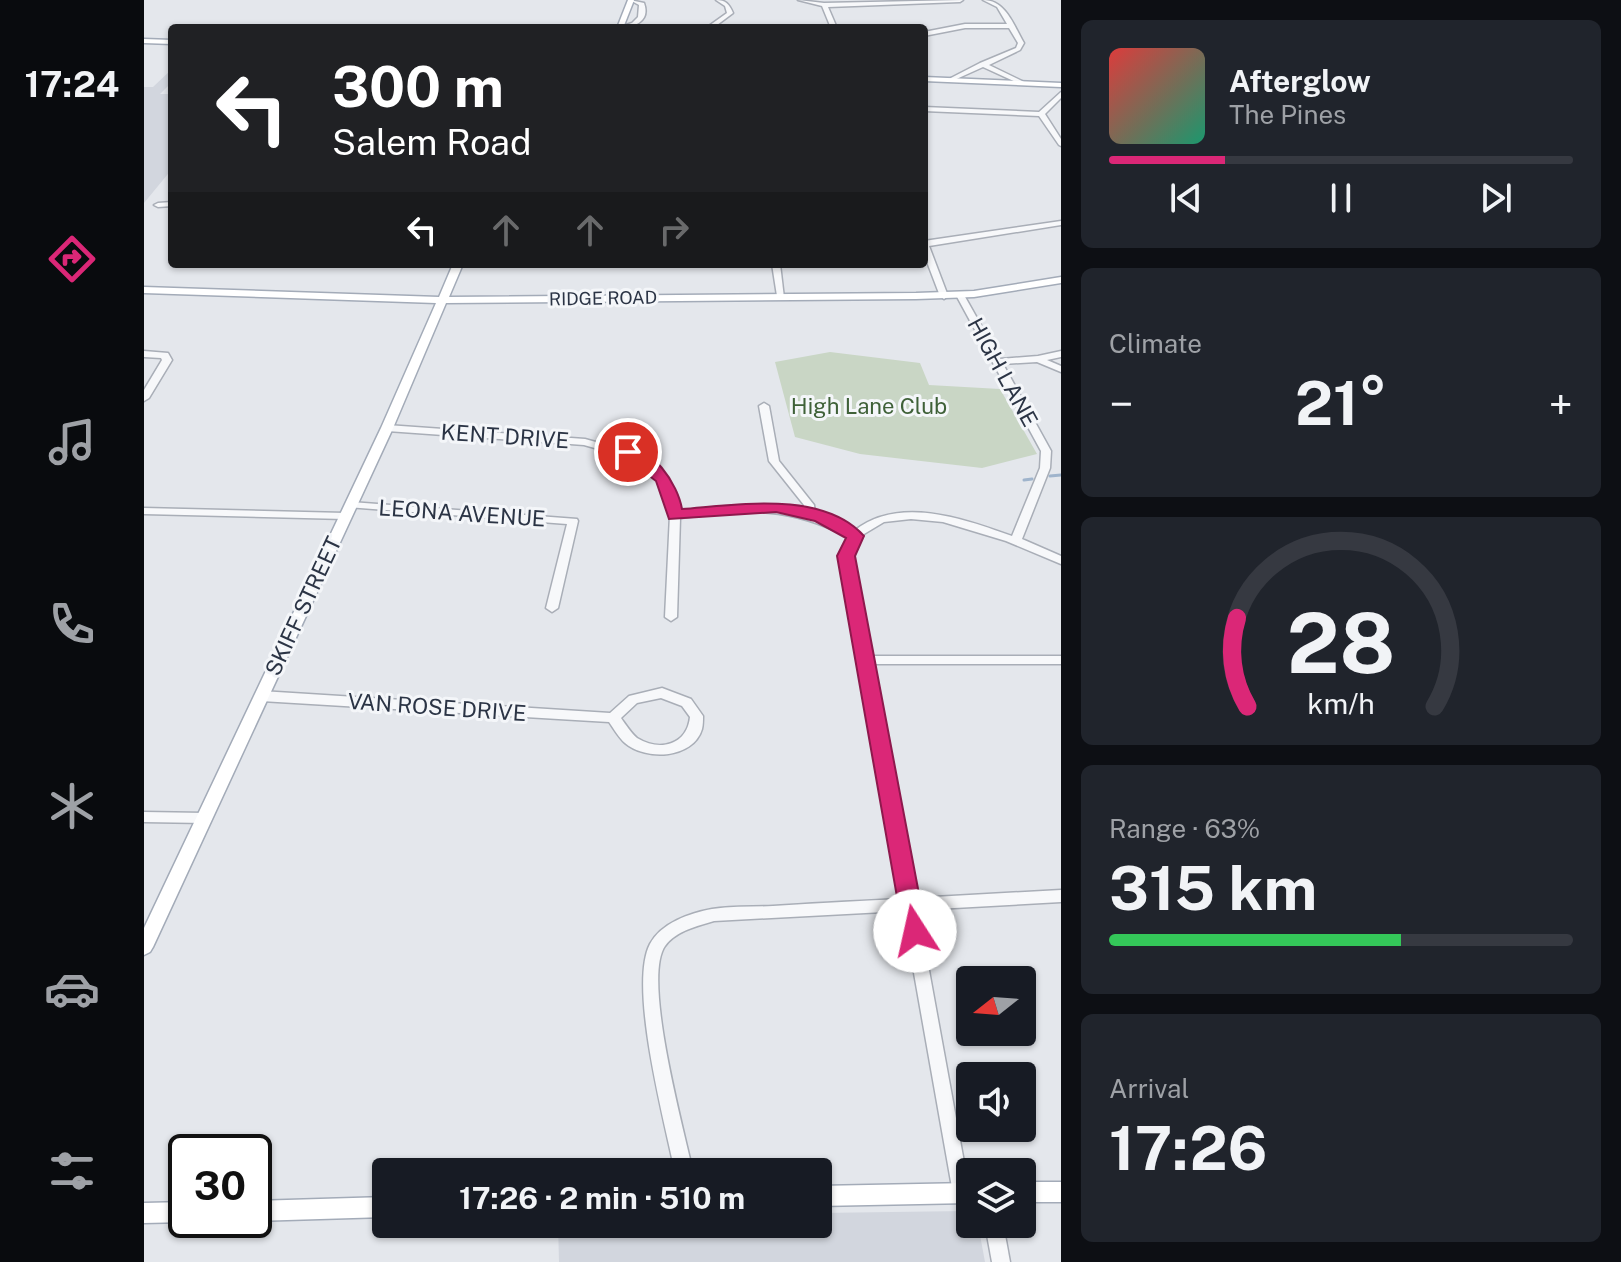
<!DOCTYPE html>
<meta charset="utf-8">
<style>
:root{--surface:#171b24;--page:#20242c;--text:#f1f3f6;--muted:#9ea1a6;--line:#363941;--accent:#db2777}
body{margin:0;font-family:"Public Sans",sans-serif;background:var(--page);color:var(--text);height:100vh;display:flex;flex-direction:column;font-size:30px;white-space:nowrap}
*{box-sizing:border-box;margin:0}
p{font-size:26px;color:var(--muted)}
.icon{flex:none;width:44px;height:44px;fill:none;stroke:currentColor;stroke-width:2;stroke-linecap:round;stroke-linejoin:round}
.map{position:relative;flex:1;overflow:hidden}
.panel{display:flex;flex-direction:column;gap:20px;padding:20px;background:#0d0f14;width:560px}
.panel>*{flex:none}
.hud{position:absolute;left:24px;top:24px;width:760px;height:244px;border-radius:8px;box-shadow:0 2px 6px #0004;background:#202124;color:#fff;overflow:hidden}
.needle{width:52px;rotate:253deg}
.buttons{position:absolute;left:812px;top:966px;display:grid;gap:16px}
.buttons a{display:grid;place-items:center;width:80px;height:80px;border-radius:8px;background:var(--surface);box-shadow:0 2px 6px #0004;font-size:40px}
.speed{position:absolute;left:24px;top:1134px;display:flex;gap:16px;font-size:40px;font-weight:700;text-align:center}
.speed>*{display:grid;place-content:center;width:104px;height:104px;border-radius:50%;background:var(--surface);box-shadow:0 2px 6px #0004;line-height:1}
.speed .limit{border:4px solid #111;border-radius:12px;background:#fff;color:#111}
.pin{position:absolute;display:grid;place-items:center;width:68px;height:68px;color:#fff;margin:-34px;border:4px solid #fff;border-radius:50%;box-shadow:0 2px 8px #0007}
.me{position:absolute;width:88px;margin:-44px;rotate:350deg;stroke-linejoin:round;filter:drop-shadow(0 0 6px #0008)}
.turn{display:flex;align-items:center;gap:28px;height:168px;padding:0 32px;font-size:36px}
.turn .icon{width:104px;height:104px;stroke-width:2.5}
.turn b{display:block;font-size:56px;line-height:68px}
.lanes{display:flex;align-items:center;height:76px;padding:0 32px;background:#0003;justify-content:center;gap:40px;direction:ltr}
.lanes .off{opacity:.35}
.big{font-size:60px;font-weight:700;line-height:1.1}
.panel .widget{flex:1;display:flex;flex-direction:column;justify-content:center;gap:12px;min-width:0;padding:0 28px;border-radius:12px;background:var(--page)}
.panel .dial{align-items:center;gap:0}
.dial svg{height:208px;overflow:visible;fill:none;stroke:var(--line);stroke-width:7;stroke-linecap:round;text-anchor:middle}
.dial text{fill:var(--text);stroke:none}
.song{display:flex;align-items:center;gap:24px}
.cover{width:96px;height:96px;border-radius:12px;background:linear-gradient(135deg,hsl(0 70% 55%),hsl(160 70% 35%))}
.played{height:8px;border-radius:4px;background:linear-gradient(90deg,var(--accent) 25%,var(--line) 25%)}
.keys{display:flex;justify-content:space-around;direction:ltr}
.heat{display:flex;justify-content:space-between;align-items:center;font-size:44px;direction:ltr}
.charge{height:12px;border-radius:6px;background:linear-gradient(90deg,#34c759 63%,var(--line) 0)}
.trip{position:absolute;left:228px;top:1158px;width:460px;height:80px;border-radius:8px;background:var(--surface);box-shadow:0 2px 6px #0004;font-weight:700;line-height:80px;text-align:center}
main{display:flex;flex:1;min-height:0}
.dock{display:flex;flex-direction:column;width:144px;justify-content:space-around;align-items:center;background:#090b0e;color:var(--muted)}
.dock .icon{width:56px;height:56px}
.dock .active{color:var(--accent)}
.dock b{font-size:36px;color:var(--text)}
.map>svg:first-child{display:block}
</style>
<main>
<nav class="dock">
<b>17:24</b>
<svg class="icon active" aria-label="directions" viewBox="0 0 24 24"><path d="M12 3l9 9-9 9-9-9zM9 14v-3h6M13 9l2 2-2 2"/></svg>
<svg class="icon" aria-label="music" viewBox="0 0 24 24"><path d="M9 18V5l10-2v13"/><circle cx="6" cy="18" r="3"/><circle cx="16" cy="16" r="3"/></svg>
<svg class="icon" aria-label="phone" viewBox="0 0 24 24"><path d="M5 4h4l2 5-3 2q2 4 5 5l2-3 5 2v4C11 20 4 13 5 4z"/></svg>
<svg class="icon" aria-label="climate" viewBox="0 0 24 24"><path d="M12 3v18M4 7l16 10M4 17L20 7"/></svg>
<svg class="icon" aria-label="car" viewBox="0 0 24 24"><path d="M5 17H2v-5l4-1 3-4h7l3 4 3 1v5h-3M9 17h6M6 11h13"/><circle cx="7" cy="17" r="2"/><circle cx="17" cy="17" r="2"/></svg>
<svg class="icon" aria-label="filters" viewBox="0 0 24 24"><path d="M4 7h16M4 17h16"/><circle cx="9" cy="7" r="2"/><circle cx="15" cy="17" r="2"/></svg>
</nav>
<div class="map">
<svg width="917" height="1262" viewBox="0 0 917 1262">
<rect width="100%" height="100%" fill="#e4e7ec"/>
<!-- built -->
<g fill="#d2d6de">
<path d="M28 69V82L16 94H28V169L0 203V87H9Z"/>
<path d="M822 1211 826 1224H834L841 1262H415L414 1224H674V1213Z"/>
</g>
<!-- green -->
<path fill="#c9d6c5" d="M686 352 776 363 785 385 856 389 893 454 838 468 716 454 651 437 631 362Z"/>
<g fill="none" stroke-linecap="round" stroke-linejoin="round">
<!-- stream -->
<g stroke="#9fb4cc" stroke-width="3">
<path d="M906 476 917 475"/>
<path d="M880 480 888 479"/>
</g>
<defs>
<g id="minor">
<path d="M486 0 500 3C507 22 489 28 473 28L488 23 494 17 495 5Z"/>
<path d="M572 0C582 0 585 4 589 13L569 28H562L583 13 581 6Z"/>
<path d="M654 0 680 3 819 0 816 2 684 7 693 28H687L678 6Z"/>
<path d="M839 0C862 0 870 26 880 43L876 50 845 65 880 82V84H876L839 67 808 81 803 80 836 63 872 48 874 43 865 28H821L780 36V32L821 24H863L853 7Z"/>
<path d="M917 92V98L901 114 917 139V146L915 145 895 116 780 111V107L895 112Z"/>
<path d="M28 202V206L14 207 10 205 14 203Z"/>
<path d="M917 221V225L785 246 804 296 800 299 796 296 780 254V241Z"/>
<path d="M628 264H636L640 298 633 296Z"/>
<path d="M816 292 820 295 856 359 894 356 917 351V357L903 360 917 366V372L893 362 859 364 907 451 906 468 878 539 917 556V564L862 541 799 522 767 519 740 522 720 534 708 556 726 656H917V664H728L772 898 917 890V902L774 910 826 1195 824 1199 818 1202 812 1199 809 1193 759 911 570 921C553 926 532 931 521 946 498 979 540 1130 549 1172H531C521 1123 484 986 506 944 517 923 546 913 568 909 588 906 609 907 629 906 672 903 714 901 757 899L696 556 706 538C643 505 605 510 536 518L533 617 527 621 521 617 526 515 522 492 507 471 490 459 440 445 243 431 238 428 243 425 441 439 498 455 515 467 532 492 536 511C578 506 619 501 660 511V505L625 461 615 406 620 403 625 406 635 461 670 505 671 514 710 531C755 495 820 519 868 536L896 468 897 451 812 295Z"/>
<path d="M0 351 24 353 28 360 5 398 0 401V390L18 360 17 358 0 357Z"/>
<path d="M207 502 433 519 434 521 414 608 408 612 402 608 423 524 203 507 202 505Z"/>
<path d="M0 508 201 513 206 516 201 519 0 514Z"/>
<path d="M518 688 547 699 559 716C559 720 559 725 558 729 549 759 502 761 481 743 475 738 470 729 465 722L117 701 113 699 111 696 113 693 117 691 466 713 485 696ZM517 698 538 706 546 717C543 745 516 752 493 738 487 733 482 725 477 718L493 703Z"/>
<path d="M0 812 61 813 66 814 68 818 66 822 61 823 0 822Z"/>
<path d="M841 1224H859L866 1262H848Z"/>
</g>
<g id="major">
<path d="M484 0H490L479 28H473Z"/>
<path d="M0 39 28 40V44L0 43Z"/>
<path d="M780 77 917 83V87L780 81Z"/>
<path d="M309 264H319L305 297 772 293 830 291 917 277V283L830 297 772 299 302 303 249 428 9 947 6 952 0 955V928L237 428 292 303 0 293V287L295 297Z"/>
<rect x="878" y="1182" width="39" height="20"/>
<path d="M826 1183V1203L674 1206V1186Z"/>
<path d="M242 1197V1217L110 1221 107 1220H110V1201Z"/>
<path d="M42 1202V1220H48L42 1222 0 1223V1203Z"/>
</g>
</defs>
<!-- minor casing -->
<use href="#minor" stroke="#a9aeb7" stroke-width="3"/>
<!-- major casing -->
<use href="#major" stroke="#a3abb8" stroke-width="3"/>
<!-- minor -->
<use href="#minor" fill="#f7f8fa" fill-rule="evenodd"/>
<!-- major -->
<use href="#major" fill="#fff" fill-rule="evenodd"/>
</g>
<!-- route -->
<path fill="#db2777" stroke="#8e194d" stroke-width="2" d="M478 449C508 443 534 485 538 509 592 505 679 490 720 536L711 556 782 931 779 938 771 941 763 938 759 931 693 556 702 538 671 521 632 512 525 519 512 481 478 455Z"/>
<g text-anchor="middle" dominant-baseline="central" stroke-width="6" stroke-linejoin="round" paint-order="stroke">
<!-- far-street labels -->
<g font-size="18" fill="#2b3445" stroke="#f4f6f9">
<text transform="translate(459 298) rotate(-1)">RIDGE ROAD</text>
</g>
<!-- street labels -->
<g font-size="22" fill="#2b3445" stroke="#f4f6f9">
<text transform="translate(859 372) rotate(61)">HIGH LANE</text>
<text transform="translate(361 436) rotate(4)">KENT DRIVE</text>
<text transform="translate(318 513) rotate(4)">LEONA AVENUE</text>
<text transform="translate(159 606) rotate(-65)">SKIFF STREET</text>
<text transform="translate(293 707) rotate(4)">VAN ROSE DRIVE</text>
</g>
<!-- park labels -->
<g font-size="22" fill="#3f6138" stroke="#f4f6f9">
<text x="725" y="406">High Lane Club</text>
</g>
</g>
</svg>
<div class="buttons">
<a><svg class="needle" viewBox="-14 -14 28 28"><path d="M0-13l5 13h-10z" fill="#e53935"/><path d="M0 13l5-13h-10z" fill="#9ea1a6"/></svg></a>
<a><svg class="icon" aria-label="sound" viewBox="0 0 24 24"><path d="M4 9h4l5-4v14l-5-4H4zM17 9q2 3 0 6"/></svg></a>
<a><svg class="icon" aria-label="layers" viewBox="0 0 24 24"><path d="M12 4l9 5-9 5-9-5zM3 14l9 5 9-5"/></svg></a>
</div>
<div class="speed"><div class="limit">30</div></div>
<div class="pin" style="left:484px;top:452px;background:#d93025"><svg class="icon" aria-label="arrive" viewBox="0 0 24 24"><path d="M6 21V4h12l-3 4 3 4H6"/></svg></div>
<svg class="me" style="left:771px;top:931px" viewBox="-20 -20 40 40"><circle r="19" fill="#fff"/><path d="M0-13L10 11 0 6-10 11z" fill="#db2777"/></svg>
<div class="trip">17:26 · 2 min · 510 m</div>
<div class="hud">
<div class="turn"><svg class="icon" aria-label="left" viewBox="0 0 24 24"><path d="M17 20v-9H6M10 6l-5 5 5 5"/></svg><div><b>300 m</b>Salem Road</div></div>
<div class="lanes"><svg class="icon" aria-label="left" viewBox="0 0 24 24"><path d="M17 20v-9H6M10 6l-5 5 5 5"/></svg><svg class="icon off" aria-label="ahead" viewBox="0 0 24 24"><path d="M12 20V5M6 11l6-6 6 6"/></svg><svg class="icon off" aria-label="ahead" viewBox="0 0 24 24"><path d="M12 20V5M6 11l6-6 6 6"/></svg><svg class="icon off" aria-label="right" viewBox="0 0 24 24"><path d="M7 20v-9h11M14 6l5 5-5 5"/></svg></div>
</div>
</div>
<section class="panel">
<div class="widget">
<div class="song"><i class="cover"></i><div><b>Afterglow</b><p>The Pines</p></div></div>
<div class="played"></div>
<div class="keys"><svg class="icon" aria-label="previous" viewBox="0 0 24 24"><path d="M18 5L8 12l10 7zM5 5v14"/></svg><svg class="icon" aria-label="pause" viewBox="0 0 24 24"><path d="M8 5v14M16 5v14"/></svg><svg class="icon" aria-label="next" viewBox="0 0 24 24"><path d="M6 5l10 7-10 7zM19 5v14"/></svg></div>
</div>
<div class="widget"><p>Climate</p>
<div class="heat"><a>−</a><b class="big">21°</b><a>+</a></div>
</div>
<div class="widget dial"><svg viewBox="0 0 100 80">
<path d="M14 69A42 42 0 1 1 86 69"/>
<path d="M14 69A42 42 0 0 1 10 35" stroke="#db2777"/>
<text x="50" y="56" font-size="32" font-weight="700">28</text>
<text x="50" y="72" font-size="11">km/h</text>
</svg></div>
<div class="widget"><p>Range · 63%</p><b class="big">315 km</b><div class="charge"></div></div>
<div class="widget"><p>Arrival</p><b class="big">17:26</b></div>
</section>
</main>
